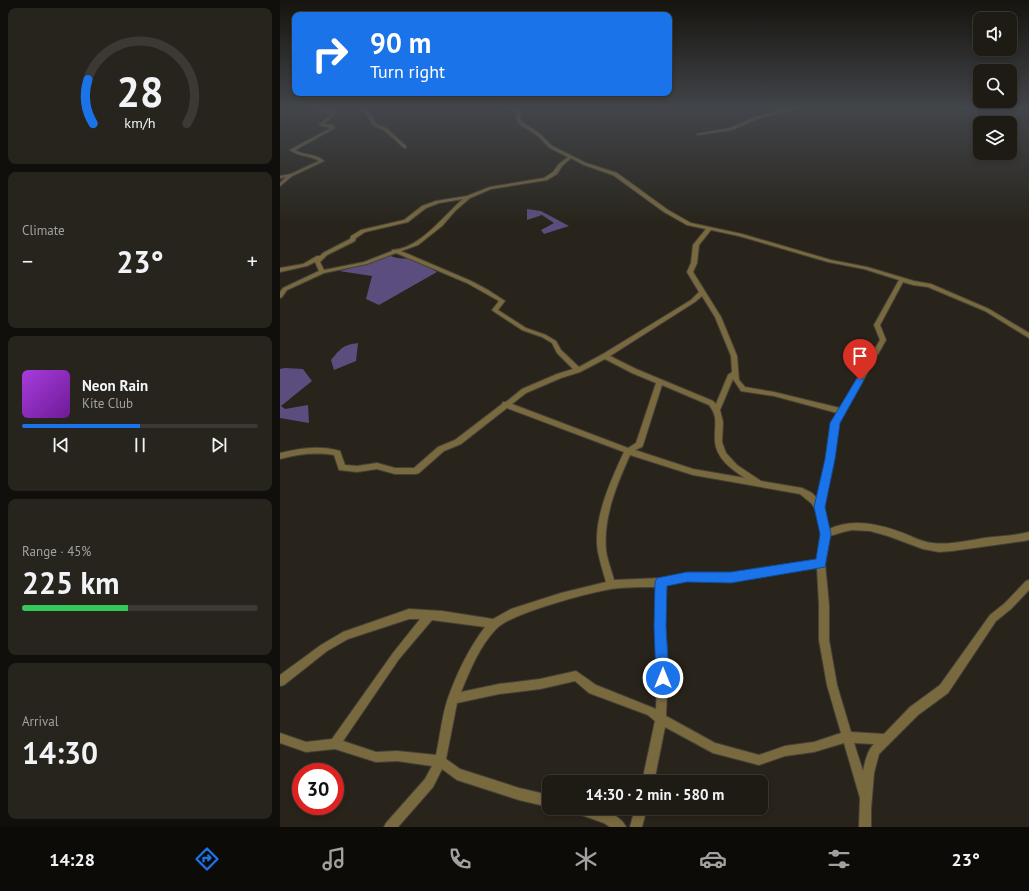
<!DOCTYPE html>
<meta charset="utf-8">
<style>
:root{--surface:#1e1b14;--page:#26241d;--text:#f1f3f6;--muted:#a1a1a0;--line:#3c3934;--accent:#1a73e8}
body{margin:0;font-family:"PT Sans",sans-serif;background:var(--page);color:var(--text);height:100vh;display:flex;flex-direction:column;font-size:15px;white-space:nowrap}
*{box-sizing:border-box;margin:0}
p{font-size:13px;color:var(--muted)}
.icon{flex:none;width:22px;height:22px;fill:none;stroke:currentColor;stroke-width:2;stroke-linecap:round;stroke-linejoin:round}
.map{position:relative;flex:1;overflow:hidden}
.details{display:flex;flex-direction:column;gap:8px;padding:8px;background:#100f0b;width:280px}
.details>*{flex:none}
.guide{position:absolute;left:12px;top:12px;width:380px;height:84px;border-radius:8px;box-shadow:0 2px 6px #0003,0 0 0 1px var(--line);background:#1a73e8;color:#fff;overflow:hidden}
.buttons{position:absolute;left:693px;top:12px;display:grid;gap:8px}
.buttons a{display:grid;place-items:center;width:44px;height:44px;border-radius:8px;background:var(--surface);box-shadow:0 2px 6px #0003,0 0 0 1px var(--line);font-size:20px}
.speed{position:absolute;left:12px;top:763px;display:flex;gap:8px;font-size:20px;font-weight:700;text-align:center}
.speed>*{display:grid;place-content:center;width:52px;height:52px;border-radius:50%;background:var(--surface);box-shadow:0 2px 6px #0003,0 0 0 1px var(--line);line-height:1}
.speed .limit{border:6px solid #d22;background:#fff;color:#111}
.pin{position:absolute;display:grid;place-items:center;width:34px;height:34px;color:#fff;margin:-41px -17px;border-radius:50% 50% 50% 0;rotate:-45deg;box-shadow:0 0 4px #0007}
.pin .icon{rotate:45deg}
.me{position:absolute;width:44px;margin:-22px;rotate:0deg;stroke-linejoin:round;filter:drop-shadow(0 0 3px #0008)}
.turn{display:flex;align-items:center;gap:14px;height:84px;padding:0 12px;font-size:18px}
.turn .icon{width:52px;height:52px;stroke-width:2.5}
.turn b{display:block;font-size:28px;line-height:34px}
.big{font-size:30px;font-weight:600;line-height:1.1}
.details .tile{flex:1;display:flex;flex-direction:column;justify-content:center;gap:6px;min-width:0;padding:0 14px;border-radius:8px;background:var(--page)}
.details .dial{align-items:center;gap:0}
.dial svg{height:104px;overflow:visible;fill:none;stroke:var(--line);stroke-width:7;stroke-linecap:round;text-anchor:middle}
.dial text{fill:var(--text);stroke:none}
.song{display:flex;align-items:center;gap:12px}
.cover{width:48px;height:48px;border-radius:6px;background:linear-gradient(135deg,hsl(280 70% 55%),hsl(280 70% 35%))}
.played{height:4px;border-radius:2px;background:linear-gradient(90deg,var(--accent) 50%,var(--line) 50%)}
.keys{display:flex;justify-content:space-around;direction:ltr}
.heat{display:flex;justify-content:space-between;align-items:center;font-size:22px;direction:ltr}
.charge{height:6px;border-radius:3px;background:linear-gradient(90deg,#34c759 45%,var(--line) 0)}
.trip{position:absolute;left:262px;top:775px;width:226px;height:40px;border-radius:8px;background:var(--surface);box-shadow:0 2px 6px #0003,0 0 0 1px var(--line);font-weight:600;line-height:40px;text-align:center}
.dock{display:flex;height:64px;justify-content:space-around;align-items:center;background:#0c0b08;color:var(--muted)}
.dock .icon{width:28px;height:28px}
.dock .on{color:var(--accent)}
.dock b{font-size:18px;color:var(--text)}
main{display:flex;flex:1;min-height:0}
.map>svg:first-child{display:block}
</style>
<main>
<section class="details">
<div class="tile dial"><svg viewBox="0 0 100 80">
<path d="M14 69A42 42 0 1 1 86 69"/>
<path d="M14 69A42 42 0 0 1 10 35" stroke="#1a73e8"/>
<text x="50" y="56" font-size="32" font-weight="700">28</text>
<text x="50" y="72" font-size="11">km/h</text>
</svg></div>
<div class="tile"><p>Climate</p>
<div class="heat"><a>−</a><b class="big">23°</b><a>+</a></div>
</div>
<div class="tile">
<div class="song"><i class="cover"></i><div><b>Neon Rain</b><p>Kite Club</p></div></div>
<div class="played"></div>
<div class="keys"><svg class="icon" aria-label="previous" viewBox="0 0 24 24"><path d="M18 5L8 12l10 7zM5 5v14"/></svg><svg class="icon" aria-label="pause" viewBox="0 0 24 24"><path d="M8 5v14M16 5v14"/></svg><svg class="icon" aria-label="next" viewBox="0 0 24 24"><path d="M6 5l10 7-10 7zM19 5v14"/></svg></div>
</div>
<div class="tile"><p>Range · 45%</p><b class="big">225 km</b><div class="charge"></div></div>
<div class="tile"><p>Arrival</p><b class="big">14:30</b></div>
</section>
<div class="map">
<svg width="749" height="827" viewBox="0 0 749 827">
<rect width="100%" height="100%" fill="#28241b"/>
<!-- forest -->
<g fill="#5b4e7e">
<path d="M247 209 261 211 289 226 264 234 261 230 274 223 262 215 247 220Z"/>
<path d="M108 254C114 259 124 259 132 258L157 272 99 305 86 299 92 276 59 271 86 264Z"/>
<path d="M78 343 76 361 54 370 51 360C61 348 63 345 78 343Z"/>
<path d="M5 368 23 369 32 381 1 406 5 409 28 405 29 423 0 418V369Z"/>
</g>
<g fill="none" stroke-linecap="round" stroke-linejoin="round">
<!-- stream -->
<path stroke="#50445e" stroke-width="1" d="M534 109 548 111"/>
<defs>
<g id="minor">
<path d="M33 109H41L55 112V114L44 124 52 125 55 128 15 150C24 156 36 153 44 161L12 176 0 186V183L6 177 0 178V176L11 174 39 161C30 155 19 157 10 150L51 128 39 125 51 114Z"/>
<path d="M83 109H87L96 124 106 128 126 146V148H124L104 130 94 126Z"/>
<path d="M238 109H242L240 118 242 122 260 134 272 146 306 163 337 173 388 210 411 223 462 234 551 260 587 267 634 281 651 284 709 309 749 333V338L705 311 648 287 633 285 623 282 600 325 606 340 559 423 554 459 543 509 549 529C573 518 599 524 623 533 633 537 642 542 652 543 669 545 686 541 704 538 719 536 734 536 749 532V540L744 541 672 551 659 552 643 549 608 536 590 531 572 530 563 532 550 536 545 563 549 605V640L557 685 571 732 604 734 630 707 660 685 710 615 725 603 746 581 749 580V590L731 609 716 621 668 693 638 715 599 754 594 773 591 809V827H579L580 798 564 743 534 752 505 756 479 765 433 753 385 727 374 782H362L375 721 368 715 309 693 295 681 260 689 219 694 177 703 166 759 180 769 239 788 269 795V807L239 800 177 780 162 769 153 787 118 827H104L106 823 145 779 152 766 117 761 96 762 55 749 26 752 0 743V733L26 742 52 739 113 653 140 619H129L68 639 47 651 4 685 0 686V675L41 645 63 632 129 609 162 611 213 619 231 609 281 593 326 582C323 572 320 562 318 552 312 521 331 480 344 452L227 408 181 444 164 451 139 473 136 474H115L97 469 77 472 59 470 54 455C35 452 18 454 0 459V453C20 448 40 445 60 451L65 465 77 466 97 463 115 468H134L158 447 175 440 222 404 223 402H226L242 389 277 374 293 369 277 353 272 343 262 337 242 330 213 311 212 310 219 301 187 283 116 253 87 264 44 273 7 290 2 297 0 298V292L3 288 39 271 35 262 27 266 0 272V268L23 264 37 256H40L43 253 70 239 71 236 81 230 124 220 142 206 156 201 187 196 210 187 264 178 273 172 279 164 288 157 270 148 258 136 239 124 236 118ZM291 158 304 165 333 175 384 212 407 225 426 229 413 245 411 263 407 272 419 292 411 300 323 354 299 367 281 350 276 341 266 335 246 328 218 310 225 301 208 290 191 281 121 251 138 245 162 226 175 211 190 198 211 189 267 180 277 174 282 166ZM183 199C163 216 140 249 112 250V251L84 262 44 270 40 262 47 255 75 241 76 238 85 232 128 222 146 208 159 203ZM431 230 459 236 548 262 584 269 619 280 594 325 600 340 560 408 494 392 465 387 459 380 457 356 441 317 413 272 417 263 419 245ZM422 296 435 317 451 356 452 372 448 375 436 404 433 401 356 369 330 356 415 302ZM325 359 352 373 376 383 356 443 348 448 232 404 246 393 281 378 300 372ZM453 379 461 391 494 396 557 413 551 423 546 459 538 499 532 493 522 488 481 481 457 465 446 453 442 442 443 422 440 410ZM382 385 429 405C439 417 434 426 435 441 436 458 451 469 465 478L413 469 355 450 362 447 363 445ZM350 455 413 475 520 494 531 503 534 507 537 515 542 534 537 560 451 573H407L381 578 334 580C332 571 327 560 326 550 323 517 337 484 350 455ZM537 568 539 605V640L547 685 561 733 534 742 505 746 479 755 435 743 386 716 388 664 385 627V585L407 581H451ZM376 587 375 627 378 664 376 709 316 685 296 671 260 679 219 684 181 692C190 670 199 647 216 629 231 613 308 593 331 589 346 587 361 587 376 587ZM152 620 205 627C189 648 177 673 168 698 162 715 160 737 156 755L117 751 96 752 63 741 119 659ZM574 743 594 744C587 751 585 762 583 771Z"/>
<path d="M509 109H516L477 119 452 130 418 135 416 134 450 128 475 117Z"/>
<path d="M291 808C299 808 307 807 314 808 324 809 342 817 346 827H330L324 823 293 812Z"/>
<path d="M355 808H367L362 827H350Z"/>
</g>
</defs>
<!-- minor casing -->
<use href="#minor" stroke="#454139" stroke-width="2"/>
<!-- minor -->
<use href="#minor" fill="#79693f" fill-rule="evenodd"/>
</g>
<!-- sky -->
<linearGradient id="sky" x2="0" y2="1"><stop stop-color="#16140f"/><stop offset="0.48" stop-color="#42454a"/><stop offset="1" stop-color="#42454a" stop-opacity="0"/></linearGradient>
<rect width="749" height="225" fill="url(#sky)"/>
<!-- route -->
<path fill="#1a73e8" stroke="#114b97" d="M580 377 584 380 560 423 555 459 545 507 551 534 545 567 451 583 407 582 387 586 386 627 389 678 387 683 383 685 378 683 376 678 374 627 375 582 377 578 407 572H451L536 559 540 534 534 507 545 459 550 423 577 378Z"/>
</svg>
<div class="buttons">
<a><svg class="icon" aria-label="sound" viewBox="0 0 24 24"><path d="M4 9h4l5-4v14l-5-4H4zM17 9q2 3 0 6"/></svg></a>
<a><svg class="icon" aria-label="search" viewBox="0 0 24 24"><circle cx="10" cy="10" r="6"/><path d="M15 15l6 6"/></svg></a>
<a><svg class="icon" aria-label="layers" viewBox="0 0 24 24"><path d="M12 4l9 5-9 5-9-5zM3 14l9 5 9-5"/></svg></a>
</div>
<div class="speed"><div class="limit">30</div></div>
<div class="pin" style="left:580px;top:380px;background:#d93025"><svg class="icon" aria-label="arrive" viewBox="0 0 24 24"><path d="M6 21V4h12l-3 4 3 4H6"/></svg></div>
<svg class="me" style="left:383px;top:678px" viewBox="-20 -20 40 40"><circle r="17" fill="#1a73e8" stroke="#fff" stroke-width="3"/><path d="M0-11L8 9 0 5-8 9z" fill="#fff"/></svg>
<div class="trip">14:30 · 2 min · 580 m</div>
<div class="guide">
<div class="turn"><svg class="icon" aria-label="right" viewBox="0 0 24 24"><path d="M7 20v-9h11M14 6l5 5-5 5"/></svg><div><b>90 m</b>Turn right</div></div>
</div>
</div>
</main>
<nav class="dock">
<b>14:28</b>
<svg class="icon on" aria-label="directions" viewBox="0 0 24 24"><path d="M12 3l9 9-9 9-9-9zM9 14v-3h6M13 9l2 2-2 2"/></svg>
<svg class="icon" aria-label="music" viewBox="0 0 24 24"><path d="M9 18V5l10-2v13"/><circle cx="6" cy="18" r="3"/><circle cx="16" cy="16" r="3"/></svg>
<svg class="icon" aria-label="phone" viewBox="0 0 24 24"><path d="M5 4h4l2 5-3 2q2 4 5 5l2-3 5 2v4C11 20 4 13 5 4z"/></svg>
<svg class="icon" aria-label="climate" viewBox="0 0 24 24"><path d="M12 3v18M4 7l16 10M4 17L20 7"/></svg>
<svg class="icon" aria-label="car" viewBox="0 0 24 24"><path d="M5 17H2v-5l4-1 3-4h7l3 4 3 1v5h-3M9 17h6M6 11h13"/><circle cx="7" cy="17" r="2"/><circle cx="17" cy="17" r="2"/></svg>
<svg class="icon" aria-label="filters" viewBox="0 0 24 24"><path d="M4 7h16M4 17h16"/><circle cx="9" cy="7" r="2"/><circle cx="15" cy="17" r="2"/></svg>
<b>23°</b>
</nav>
